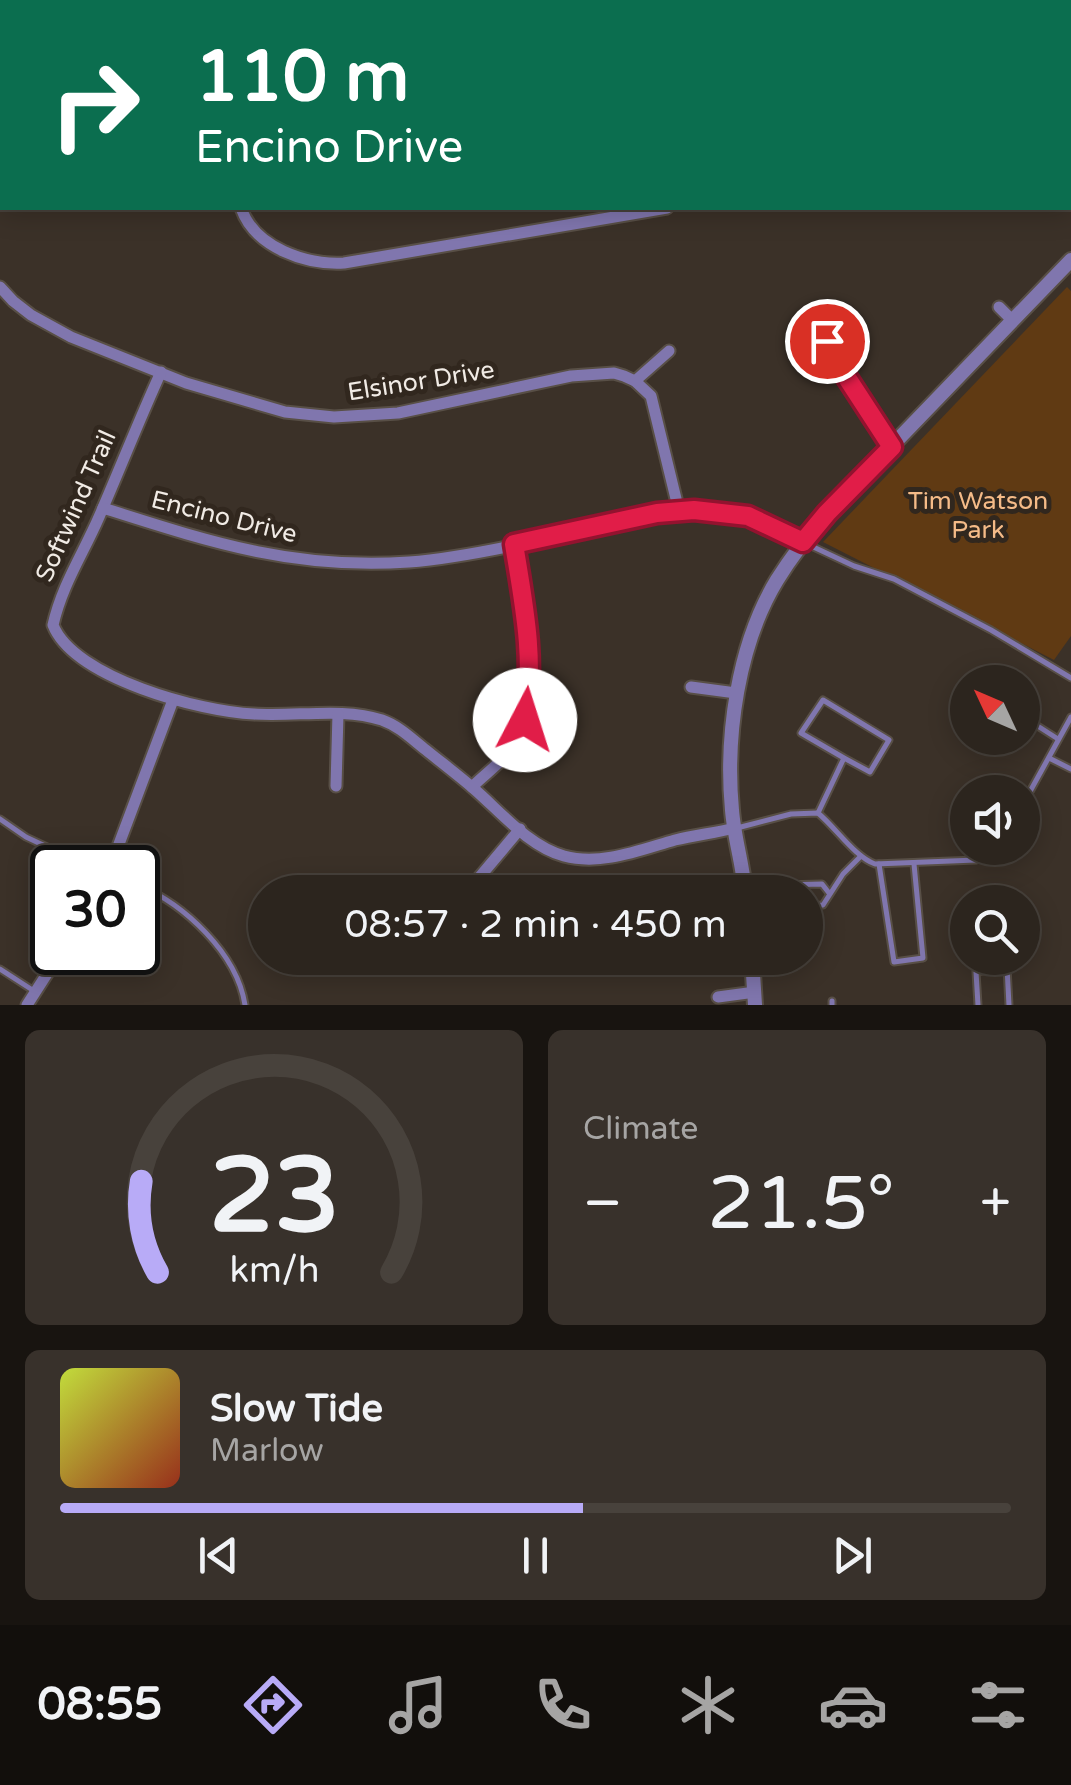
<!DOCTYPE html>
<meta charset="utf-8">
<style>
:root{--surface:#2c251e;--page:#38312b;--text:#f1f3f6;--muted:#a6a5a4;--line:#48423c;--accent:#b8abf7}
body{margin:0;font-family:"Varela Round",sans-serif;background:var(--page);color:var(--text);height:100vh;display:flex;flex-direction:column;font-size:38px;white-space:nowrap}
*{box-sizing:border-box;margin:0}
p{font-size:32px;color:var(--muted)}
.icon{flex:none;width:55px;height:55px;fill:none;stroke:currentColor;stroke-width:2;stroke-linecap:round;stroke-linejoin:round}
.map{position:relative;height:1005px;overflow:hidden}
.details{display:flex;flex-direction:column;gap:25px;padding:25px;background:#181410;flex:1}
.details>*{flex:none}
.hud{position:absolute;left:0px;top:0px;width:1072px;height:210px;box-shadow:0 5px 25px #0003,0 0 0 2px var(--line);background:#0b6e4f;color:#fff;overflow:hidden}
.needle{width:65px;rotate:314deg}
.tools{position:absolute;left:950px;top:665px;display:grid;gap:20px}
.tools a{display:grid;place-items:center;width:90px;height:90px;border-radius:50%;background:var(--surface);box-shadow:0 5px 25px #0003,0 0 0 2px var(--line);font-size:50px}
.speed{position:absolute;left:30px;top:845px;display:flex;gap:20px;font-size:50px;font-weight:700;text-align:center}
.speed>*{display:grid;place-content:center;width:130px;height:130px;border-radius:50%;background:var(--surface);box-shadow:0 5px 25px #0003,0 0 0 2px var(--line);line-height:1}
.speed .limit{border:5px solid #111;border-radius:15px;background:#fff;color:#111}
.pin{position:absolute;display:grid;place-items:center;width:85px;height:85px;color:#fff;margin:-42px;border:5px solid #fff;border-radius:50%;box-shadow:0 2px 10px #0007}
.me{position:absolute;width:110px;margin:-55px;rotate:5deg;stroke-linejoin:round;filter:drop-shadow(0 0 8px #0008)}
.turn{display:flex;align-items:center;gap:35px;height:210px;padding:0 30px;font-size:45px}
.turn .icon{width:130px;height:130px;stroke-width:2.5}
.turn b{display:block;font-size:70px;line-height:85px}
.big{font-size:75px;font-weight:600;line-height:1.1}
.details .tile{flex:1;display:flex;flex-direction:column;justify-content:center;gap:15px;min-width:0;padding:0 35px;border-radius:15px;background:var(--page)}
.details .dial{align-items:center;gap:0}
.dial svg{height:260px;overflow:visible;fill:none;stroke:var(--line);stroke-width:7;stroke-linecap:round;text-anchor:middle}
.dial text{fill:var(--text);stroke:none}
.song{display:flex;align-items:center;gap:30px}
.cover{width:120px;height:120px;border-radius:15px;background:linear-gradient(135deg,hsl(70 70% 55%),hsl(10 70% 35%))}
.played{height:10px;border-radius:5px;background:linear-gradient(90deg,var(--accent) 55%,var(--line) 55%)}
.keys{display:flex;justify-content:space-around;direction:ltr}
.heat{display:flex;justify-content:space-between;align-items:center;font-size:55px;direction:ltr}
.details .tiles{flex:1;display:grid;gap:25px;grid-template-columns:1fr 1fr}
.tile:last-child{grid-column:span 2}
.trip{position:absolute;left:248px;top:875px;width:575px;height:100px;border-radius:50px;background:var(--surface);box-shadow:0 5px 25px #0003,0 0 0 2px var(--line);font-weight:600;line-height:100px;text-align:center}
.tab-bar{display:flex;height:160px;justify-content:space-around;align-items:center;background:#120f0c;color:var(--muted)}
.tab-bar .icon{width:70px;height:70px}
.tab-bar .on{color:var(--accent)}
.tab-bar b{font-size:45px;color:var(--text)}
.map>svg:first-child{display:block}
</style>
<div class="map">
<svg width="1071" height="1005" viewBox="0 0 1071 1005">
<rect width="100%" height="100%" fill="#3b3128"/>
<!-- green -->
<path fill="#603a13" d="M1067 287 1071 291V636L1054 660 823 542Z"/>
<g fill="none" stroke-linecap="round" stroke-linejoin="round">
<defs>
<g id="service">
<path d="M392 0 393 2"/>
<path d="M452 2 466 0"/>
<path d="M807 544 854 566 894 579 991 630 1071 678"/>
<path d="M1022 716 1058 739"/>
<path d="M1049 758 1071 769"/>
<path d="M1022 806 1071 717"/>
<path d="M818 813 844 758 801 733 823 700 889 740 870 772 844 758"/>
<path d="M0 819 26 837 92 868"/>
<path d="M737 828 791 814 818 813C836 828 855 857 875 864L976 860 985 857 998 848"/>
<path d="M879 864 894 962 923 958 914 864"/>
<path d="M138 885C184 904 237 953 245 1005"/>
<path d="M746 886 822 884 829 893"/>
<path d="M805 906 823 905 843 874 861 856"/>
<path d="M0 969 34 991"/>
<path d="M832 1001V1005"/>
<path d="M978 1005 976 972 1007 967 1009 1005"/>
</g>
<g id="minor">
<path d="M33 2V0"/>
<path d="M217 2 219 0"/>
<path d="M976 2 992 0"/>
<path d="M0 86 2 81"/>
<path d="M1070 134H1071"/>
<path d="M241 208C255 248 306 265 344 263L667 208"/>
<path d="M0 287 13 301 31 315 71 337 186 383 285 412 334 417 398 413 571 376 614 373 624 376 635 381 651 396 679 511"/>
<path d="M999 307 1013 321"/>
<path d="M827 341 840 367 892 447"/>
<path d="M161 372C139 420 120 469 99 517 83 554 62 585 53 625 74 678 201 712 254 714 296 717 342 707 382 720 399 726 412 739 426 750 442 763 458 775 473 788 500 811 528 846 564 856 601 866 640 850 675 840 695 835 715 833 735 828"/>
<path d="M635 381 669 351"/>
<path d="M103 508C210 542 294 570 409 562 461 558 524 544 575 532 630 520 690 498 748 516 766 522 785 533 803 542"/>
<path d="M691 687 736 693"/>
<path d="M336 786 338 714"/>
<path d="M472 787C486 773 505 760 516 743 546 697 523 596 514 544"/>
<path d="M110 868 173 700"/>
<path d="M467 892 520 829"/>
<path d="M718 997 755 992"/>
<path d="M27 1005 61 952"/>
</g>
<g id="tertiary">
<path d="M745 892C743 865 734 837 732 810 725 736 738 644 777 580 792 556 809 534 827 513L1071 260"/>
<path d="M752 958 755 1005"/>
</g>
</defs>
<!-- service casing -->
<use href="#service" stroke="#584f46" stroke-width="9"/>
<!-- minor casing -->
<use href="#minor" stroke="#584f46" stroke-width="15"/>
<!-- tertiary casing -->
<use href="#tertiary" stroke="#584f46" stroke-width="18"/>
<!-- service -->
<use href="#service" stroke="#8076ae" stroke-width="5"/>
<!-- minor -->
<use href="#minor" stroke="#8076ae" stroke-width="11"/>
<!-- tertiary -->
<use href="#tertiary" stroke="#8076ae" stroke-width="14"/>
</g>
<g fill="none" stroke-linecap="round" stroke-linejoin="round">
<defs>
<path id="route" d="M525 720C535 657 524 606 514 544L657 513 694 510 748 516 803 542 827 513 892 447 840 367 827 341"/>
</defs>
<!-- route casing -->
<use href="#route" stroke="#92132f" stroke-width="25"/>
<!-- route -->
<use href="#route" stroke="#e11d48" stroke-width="18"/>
</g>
<g text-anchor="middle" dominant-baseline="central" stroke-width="10" stroke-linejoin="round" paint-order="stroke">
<!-- street labels -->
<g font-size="25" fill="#f1ebe5" stroke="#31271e">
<text transform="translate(421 381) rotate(-9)">Elsinor Drive</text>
<text transform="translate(76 506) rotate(-66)">Softwind Trail</text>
<text transform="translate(224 517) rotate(14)">Encino Drive</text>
</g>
<!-- park labels -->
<g font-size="25" fill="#f5bb88" stroke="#31271e">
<text x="978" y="501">Tim Watson<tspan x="978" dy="29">Park</tspan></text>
</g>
</g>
</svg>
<div class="tools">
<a><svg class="needle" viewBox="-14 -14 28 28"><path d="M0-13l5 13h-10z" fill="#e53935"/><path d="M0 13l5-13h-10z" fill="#a6a5a4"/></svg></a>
<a><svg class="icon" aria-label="sound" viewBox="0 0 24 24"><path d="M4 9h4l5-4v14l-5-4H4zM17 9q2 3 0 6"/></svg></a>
<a><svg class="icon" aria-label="search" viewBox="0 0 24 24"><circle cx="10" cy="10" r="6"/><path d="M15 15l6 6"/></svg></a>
</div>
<div class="speed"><div class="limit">30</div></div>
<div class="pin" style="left:827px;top:341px;background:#d93025"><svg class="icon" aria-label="arrive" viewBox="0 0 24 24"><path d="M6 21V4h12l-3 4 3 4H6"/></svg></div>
<svg class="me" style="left:525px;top:720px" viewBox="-20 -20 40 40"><circle r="19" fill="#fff"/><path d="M0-13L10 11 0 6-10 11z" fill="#e11d48"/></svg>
<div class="trip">08:57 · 2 min · 450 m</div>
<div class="hud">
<div class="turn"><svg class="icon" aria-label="right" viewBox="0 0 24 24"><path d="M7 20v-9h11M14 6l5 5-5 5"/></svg><div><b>110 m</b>Encino Drive</div></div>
</div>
</div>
<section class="details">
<div class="tiles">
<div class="tile dial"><svg viewBox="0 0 100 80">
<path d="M14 69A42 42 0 1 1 86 69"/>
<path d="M14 69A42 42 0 0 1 9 41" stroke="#b8abf7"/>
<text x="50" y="56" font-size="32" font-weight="700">23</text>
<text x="50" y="72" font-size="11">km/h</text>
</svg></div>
<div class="tile"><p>Climate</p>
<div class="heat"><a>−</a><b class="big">21.5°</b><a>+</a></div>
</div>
<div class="tile">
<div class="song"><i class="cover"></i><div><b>Slow Tide</b><p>Marlow</p></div></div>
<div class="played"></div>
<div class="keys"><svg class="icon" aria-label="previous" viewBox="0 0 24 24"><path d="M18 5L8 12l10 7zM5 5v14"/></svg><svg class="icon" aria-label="pause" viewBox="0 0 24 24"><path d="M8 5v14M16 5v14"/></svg><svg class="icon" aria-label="next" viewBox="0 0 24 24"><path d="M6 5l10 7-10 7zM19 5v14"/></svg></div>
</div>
</div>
</section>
<nav class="tab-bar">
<b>08:55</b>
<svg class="icon on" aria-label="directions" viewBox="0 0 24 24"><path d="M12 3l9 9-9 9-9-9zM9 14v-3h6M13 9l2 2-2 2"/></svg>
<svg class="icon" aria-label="music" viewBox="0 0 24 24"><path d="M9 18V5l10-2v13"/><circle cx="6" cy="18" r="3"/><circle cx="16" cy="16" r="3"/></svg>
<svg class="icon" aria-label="phone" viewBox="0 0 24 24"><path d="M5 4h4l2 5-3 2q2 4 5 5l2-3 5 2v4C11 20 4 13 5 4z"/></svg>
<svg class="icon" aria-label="climate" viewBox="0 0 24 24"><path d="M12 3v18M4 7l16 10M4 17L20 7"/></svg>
<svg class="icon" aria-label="car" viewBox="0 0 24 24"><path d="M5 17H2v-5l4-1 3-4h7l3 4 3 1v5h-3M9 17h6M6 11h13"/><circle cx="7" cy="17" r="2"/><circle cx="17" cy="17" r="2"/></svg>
<svg class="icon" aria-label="filters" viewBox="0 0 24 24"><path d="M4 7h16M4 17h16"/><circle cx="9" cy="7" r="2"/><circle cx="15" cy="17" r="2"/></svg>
</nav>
